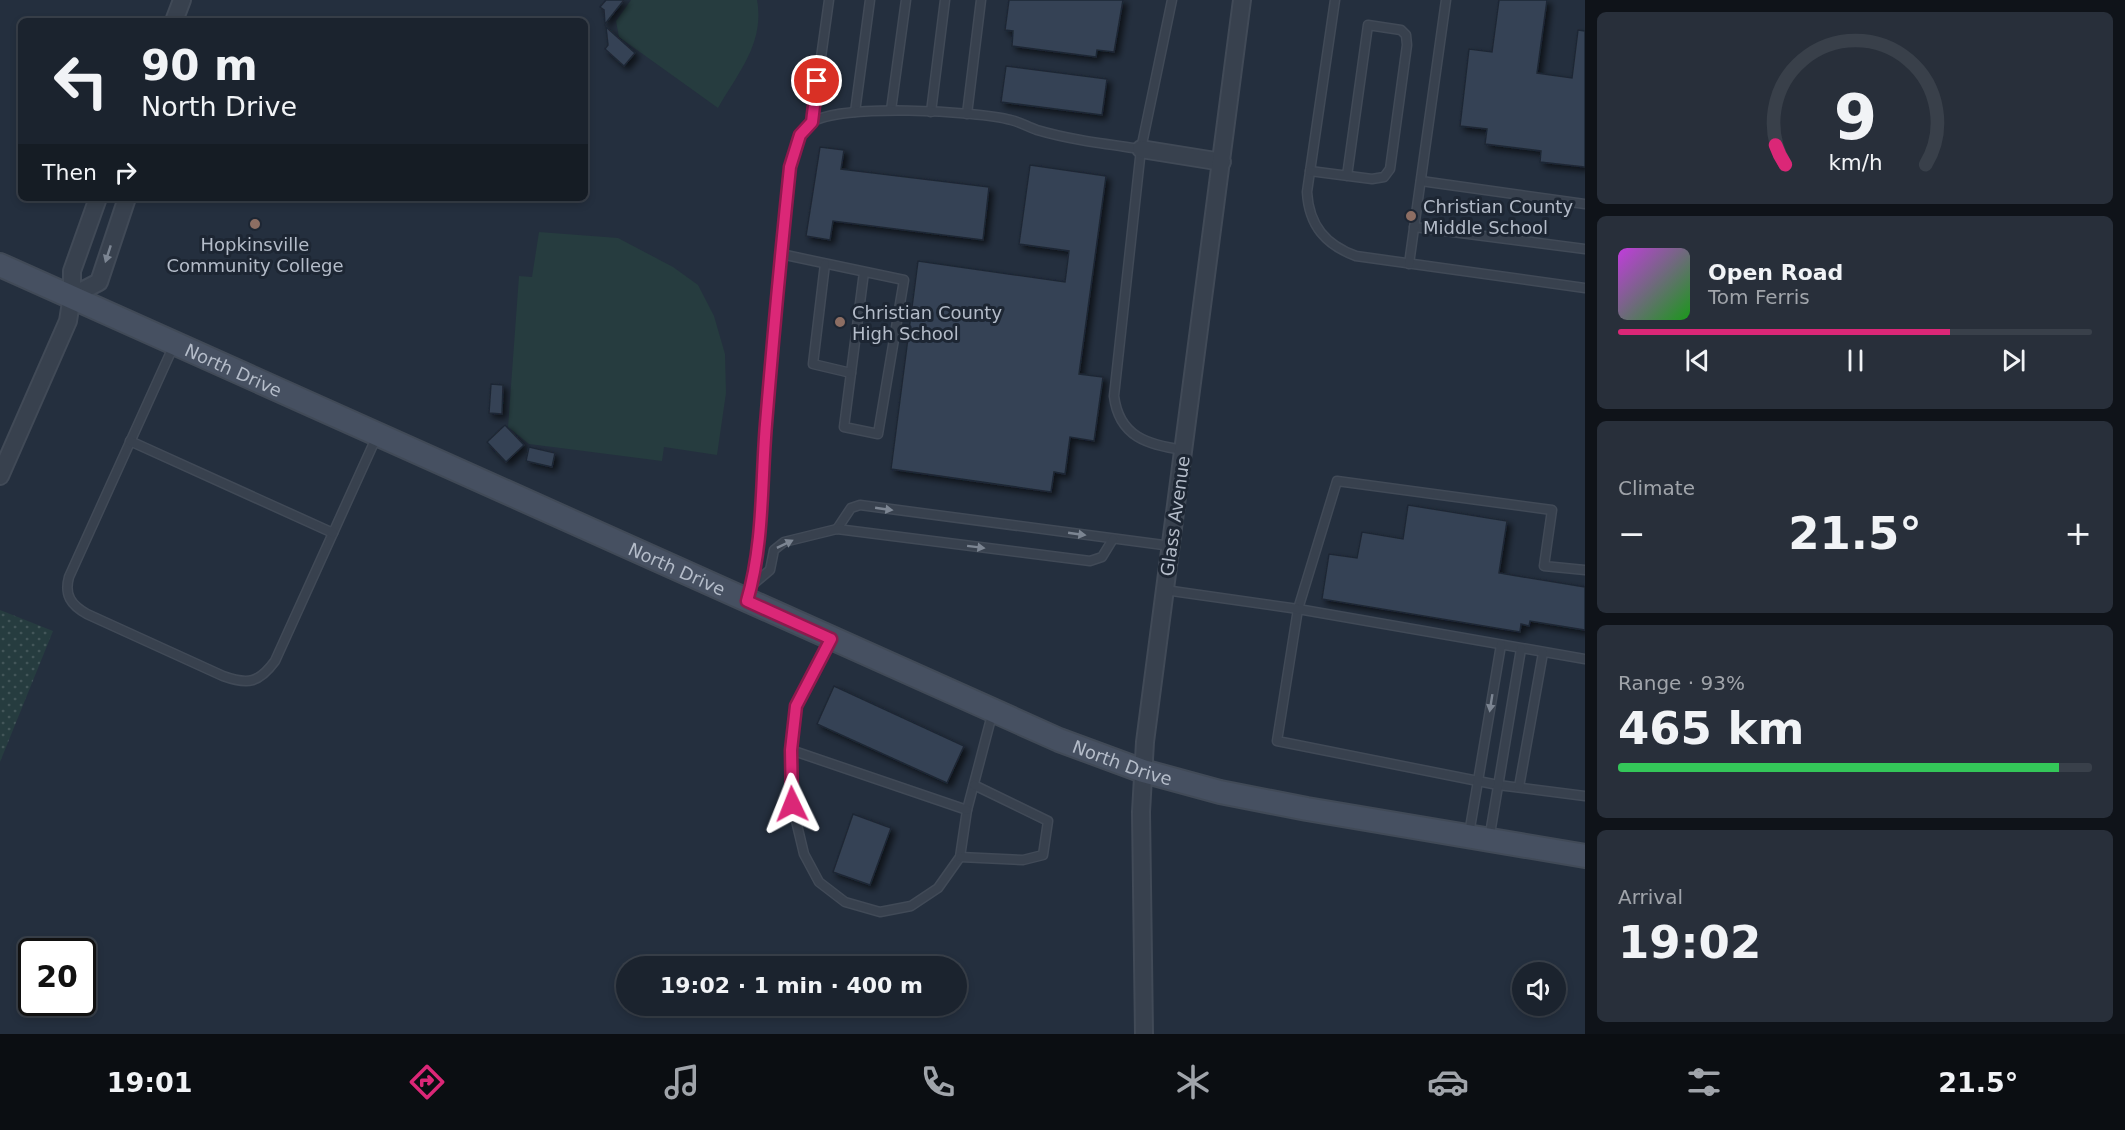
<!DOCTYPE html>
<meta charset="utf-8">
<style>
:root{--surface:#1b232e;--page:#282f3a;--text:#f1f3f6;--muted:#a0a4aa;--line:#39404a;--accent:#db2777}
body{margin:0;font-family:"DejaVu Sans",sans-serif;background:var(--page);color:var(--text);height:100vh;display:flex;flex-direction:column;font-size:22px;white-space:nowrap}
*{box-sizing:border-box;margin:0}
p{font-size:20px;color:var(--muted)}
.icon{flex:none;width:33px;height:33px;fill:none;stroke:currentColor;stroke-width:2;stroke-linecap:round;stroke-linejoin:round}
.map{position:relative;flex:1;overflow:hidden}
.drawer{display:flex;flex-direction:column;gap:12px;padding:12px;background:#0f1319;width:540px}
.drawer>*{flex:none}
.top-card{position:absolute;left:18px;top:18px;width:570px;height:183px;border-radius:9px;box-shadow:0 3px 9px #0003,0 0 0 2px var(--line);background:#1b232e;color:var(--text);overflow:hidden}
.controls{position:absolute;left:1512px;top:962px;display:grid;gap:12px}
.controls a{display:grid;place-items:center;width:54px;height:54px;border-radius:50%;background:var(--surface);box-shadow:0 3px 9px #0003,0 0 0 2px var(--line);font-size:30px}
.speed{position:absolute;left:18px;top:938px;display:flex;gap:12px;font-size:30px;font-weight:700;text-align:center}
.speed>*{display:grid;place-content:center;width:78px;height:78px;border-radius:50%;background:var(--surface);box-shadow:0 3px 9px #0003,0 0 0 2px var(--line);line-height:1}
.speed .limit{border:3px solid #111;border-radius:9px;background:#fff;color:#111}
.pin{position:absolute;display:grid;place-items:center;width:51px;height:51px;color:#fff;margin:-26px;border:3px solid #fff;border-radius:50%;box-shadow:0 2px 6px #0007}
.me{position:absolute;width:66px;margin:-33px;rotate:358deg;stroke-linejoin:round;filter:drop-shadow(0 0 4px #0008)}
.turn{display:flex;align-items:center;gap:21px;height:126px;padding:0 24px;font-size:27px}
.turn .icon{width:78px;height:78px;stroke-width:2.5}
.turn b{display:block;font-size:42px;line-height:51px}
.then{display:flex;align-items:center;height:57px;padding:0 24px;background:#0003;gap:12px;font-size:22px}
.big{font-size:45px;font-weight:700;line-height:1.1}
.drawer .card{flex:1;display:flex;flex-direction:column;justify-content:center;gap:9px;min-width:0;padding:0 21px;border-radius:9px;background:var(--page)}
.drawer .dial{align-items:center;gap:0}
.dial svg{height:156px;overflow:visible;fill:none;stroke:var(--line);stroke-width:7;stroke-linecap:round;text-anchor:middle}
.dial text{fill:var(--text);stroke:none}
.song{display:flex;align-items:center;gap:18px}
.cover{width:72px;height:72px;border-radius:9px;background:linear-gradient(135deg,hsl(290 70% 55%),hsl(120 70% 35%))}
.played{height:6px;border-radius:3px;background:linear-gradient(90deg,var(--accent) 70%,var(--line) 70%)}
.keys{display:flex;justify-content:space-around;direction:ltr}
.heat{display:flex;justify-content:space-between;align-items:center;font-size:33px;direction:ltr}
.charge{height:9px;border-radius:4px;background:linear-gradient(90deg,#34c759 93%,var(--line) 0)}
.trip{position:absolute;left:616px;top:956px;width:351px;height:60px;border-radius:30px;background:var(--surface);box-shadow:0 3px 9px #0003,0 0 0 2px var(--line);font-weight:700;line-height:60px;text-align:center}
.menu{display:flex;height:96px;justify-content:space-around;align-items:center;background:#0b0e12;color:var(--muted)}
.menu .icon{width:42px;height:42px}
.menu .current{color:var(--accent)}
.menu b{font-size:27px;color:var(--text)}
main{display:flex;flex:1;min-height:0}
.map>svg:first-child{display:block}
</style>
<main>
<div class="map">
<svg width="1585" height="1034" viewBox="0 0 1585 1034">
<defs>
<pattern id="park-dots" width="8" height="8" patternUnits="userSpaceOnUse" patternTransform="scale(1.5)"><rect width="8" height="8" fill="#263c3f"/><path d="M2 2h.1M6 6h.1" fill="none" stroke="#435659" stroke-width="1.8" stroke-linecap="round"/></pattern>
<filter id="shadow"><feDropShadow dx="4" dy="4" stdDeviation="3" flood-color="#0009"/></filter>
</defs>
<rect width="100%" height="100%" fill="#242f3e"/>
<!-- green -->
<g fill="#263c3f">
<path d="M631 0H757C765 43 738 73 718 108L619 37 616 21Z"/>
<path d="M539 232 618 238 673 267 698 285 714 316 725 354 726 393 717 455 664 447 662 461 529 444 508 427 519 276 532 277Z"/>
</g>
<!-- park -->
<path fill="url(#park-dots)" d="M0 610 53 631 0 762Z"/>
<!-- building -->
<g fill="#364354" stroke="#1f2835" stroke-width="1.5" filter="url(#shadow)">
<path d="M606 0H624L605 24 604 10 600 7Z"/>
<path d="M1009 0H1123L1114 52 1097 50 1096 57 1012 46 1013 31 1005 30Z"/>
<path d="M1499 0H1547L1537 73 1572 78 1578 30 1585 31V167L1540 162 1541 151 1485 144 1487 129 1460 126 1469 49 1492 52Z"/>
<path d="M606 27 635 53 624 66 605 49 608 45Z"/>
<path d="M1006 66 1107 79 1102 115 1001 102Z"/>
<path d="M820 147 844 150 841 169 989 187 983 240 833 221 830 240 806 236Z"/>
<path d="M1030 165 1106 176 1079 374 1103 377 1094 441 1070 437 1065 474 1054 472 1051 492 891 469 918 261 1065 282 1069 251 1019 244Z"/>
<path d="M491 384 503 385 502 414 489 413Z"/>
<path d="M505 425 524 445 506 462 487 442Z"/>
<path d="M529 447 555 453 552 467 526 461Z"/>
<path d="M1408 505 1507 521 1499 573 1585 587V630L1530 621 1529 626 1521 624 1520 632 1322 599 1329 554 1357 558 1362 532 1403 539Z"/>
<path d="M834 686 964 746 947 783 817 724Z"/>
<path d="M853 814 891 828 870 885 833 872Z"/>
</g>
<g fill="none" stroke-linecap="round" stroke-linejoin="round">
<defs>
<g id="service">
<path d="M1172 0 1141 149 1114 396C1119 437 1148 445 1184 450"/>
<path d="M1335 0 1307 192C1309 226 1326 245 1356 256L1585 288"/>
<path d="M891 110 906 0"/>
<path d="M855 112 870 0"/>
<path d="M931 112 945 0"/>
<path d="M967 114 981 0"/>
<path d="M812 122 829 0"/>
<path d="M1310 171 1372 179 1384 177 1390 169 1407 45 1406 35 1401 30 1368 25 1347 176"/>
<path d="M1421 181 1585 204"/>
<path d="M1414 227 1585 249"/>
<path d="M781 254 904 280 878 434 844 427 864 272"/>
<path d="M825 264 813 364 851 373"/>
<path d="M1409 264 1446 0"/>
<path d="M174 345 69 577C64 595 71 605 87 614L223 676C248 685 259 683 275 661L377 436"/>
<path d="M130 441 333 533"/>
<path d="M837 529 851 508 860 505 1171 546"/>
<path d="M1585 570 1544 566 1552 510 1337 481 1298 609 1277 741 1498 785 1585 796"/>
<path d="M751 586 770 570 774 550 784 542 837 529 1090 561 1102 557 1113 539"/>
<path d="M1165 590 1298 609 1585 659"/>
<path d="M747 600C764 544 762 485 766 427 771 341 781 254 790 167 794 152 797 133 811 123 838 103 978 111 1011 120 1020 122 1028 127 1037 130 1071 140 1106 144 1141 149"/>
<path d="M831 639 796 706 791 750 792 804 804 854 819 882 845 902 880 912 911 906 938 888 960 857 967 810 993 711"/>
<path d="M791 750 967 810"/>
<path d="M1519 787 1543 653"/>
<path d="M1469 834 1501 645"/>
<path d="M1489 840 1521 649"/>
<path d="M960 857 1023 860 1043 855 1048 821 974 785"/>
</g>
<g id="minor">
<path d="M174 21 182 0"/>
<path d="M1141 149 1222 162"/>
<path d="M72 296 99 282 127 198"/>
<path d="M0 476 68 321 72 296V271L98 198"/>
<path d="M1144 1034 1141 812 1145 742 1242 0"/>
</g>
<g id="secondary">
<path id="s1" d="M0 265 1059 740 1143 771 1220 792 1307 809 1585 856"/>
</g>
</defs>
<!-- service casing -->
<use href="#service" stroke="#414a57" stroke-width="11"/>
<!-- minor casing -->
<use href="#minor" stroke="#414a57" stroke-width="20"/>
<!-- secondary casing -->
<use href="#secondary" stroke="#414a57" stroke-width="26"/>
<!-- service -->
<use href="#service" stroke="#38414e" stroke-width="8"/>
<!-- minor -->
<use href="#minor" stroke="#38414e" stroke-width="16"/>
<!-- secondary -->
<use href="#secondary" stroke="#465061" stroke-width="22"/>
</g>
<!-- one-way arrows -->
<defs><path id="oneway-solid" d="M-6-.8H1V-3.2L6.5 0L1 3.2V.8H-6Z" transform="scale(1.5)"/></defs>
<g fill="#7c8592">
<use href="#oneway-solid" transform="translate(108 254) rotate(108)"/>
<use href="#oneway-solid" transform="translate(884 509) rotate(8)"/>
<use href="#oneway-solid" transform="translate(1077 534) rotate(8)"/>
<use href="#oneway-solid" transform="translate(785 544) rotate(-26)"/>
<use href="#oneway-solid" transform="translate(976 547) rotate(7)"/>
<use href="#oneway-solid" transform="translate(1491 703) rotate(99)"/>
</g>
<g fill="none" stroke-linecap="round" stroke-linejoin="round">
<defs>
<path id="route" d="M792 804 791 750 796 706 831 639 747 601C764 543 761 483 766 424 773 338 781 253 790 167L800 135 812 122 817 81"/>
</defs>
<!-- route casing -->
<use href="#route" stroke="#8e194d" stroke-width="15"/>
<!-- route -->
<use href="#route" stroke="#db2777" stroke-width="10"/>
</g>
<!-- markers -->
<g fill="#8d6e63" stroke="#1d2633" stroke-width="2">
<circle cx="1411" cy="216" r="6"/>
<circle cx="255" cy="224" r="6"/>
<circle cx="840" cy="322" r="6"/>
</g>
<g text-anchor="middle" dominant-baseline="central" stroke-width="6" stroke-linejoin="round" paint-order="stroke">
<!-- poi labels -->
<g font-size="18" fill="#b4bcc9" stroke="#1d2633" text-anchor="start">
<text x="1423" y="206">Christian County<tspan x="1423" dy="21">Middle School</tspan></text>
<text x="255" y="244" text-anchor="middle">Hopkinsville<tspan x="255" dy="21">Community College</tspan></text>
<text x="852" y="312">Christian County<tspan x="852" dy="21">High School</tspan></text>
</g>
<!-- street labels -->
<g font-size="18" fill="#b4bcc9" stroke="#1d2633">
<text stroke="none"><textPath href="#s1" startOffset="256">North Drive</textPath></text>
<text transform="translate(1175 516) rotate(-82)">Glass Avenue</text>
<text stroke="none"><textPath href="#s1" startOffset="742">North Drive</textPath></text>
<text stroke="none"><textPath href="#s1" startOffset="1228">North Drive</textPath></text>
</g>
</g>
</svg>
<div class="controls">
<a><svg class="icon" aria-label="sound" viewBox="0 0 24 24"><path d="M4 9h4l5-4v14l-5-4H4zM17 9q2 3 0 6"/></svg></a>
</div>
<div class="speed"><div class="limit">20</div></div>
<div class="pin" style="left:817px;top:81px;background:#d93025"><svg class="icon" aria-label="arrive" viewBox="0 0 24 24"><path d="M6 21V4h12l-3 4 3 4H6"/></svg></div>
<svg class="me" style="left:792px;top:804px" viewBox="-20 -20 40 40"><path d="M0-17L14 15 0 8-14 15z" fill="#db2777" stroke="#fff" stroke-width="4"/></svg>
<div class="trip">19:02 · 1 min · 400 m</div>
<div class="top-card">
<div class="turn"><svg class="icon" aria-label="left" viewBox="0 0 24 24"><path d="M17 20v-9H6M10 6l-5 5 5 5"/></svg><div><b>90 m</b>North Drive</div></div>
<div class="then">Then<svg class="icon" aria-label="right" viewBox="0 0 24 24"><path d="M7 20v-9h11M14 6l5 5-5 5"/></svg></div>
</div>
</div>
<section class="drawer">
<div class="card dial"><svg viewBox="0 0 100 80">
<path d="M14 69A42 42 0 1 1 86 69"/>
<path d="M14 69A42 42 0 0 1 9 59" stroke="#db2777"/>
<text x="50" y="56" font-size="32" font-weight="700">9</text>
<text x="50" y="72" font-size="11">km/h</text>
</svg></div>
<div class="card">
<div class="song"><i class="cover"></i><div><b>Open Road</b><p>Tom Ferris</p></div></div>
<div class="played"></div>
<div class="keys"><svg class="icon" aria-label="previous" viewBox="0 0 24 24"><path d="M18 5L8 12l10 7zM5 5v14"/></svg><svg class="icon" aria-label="pause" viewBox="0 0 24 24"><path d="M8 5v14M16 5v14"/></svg><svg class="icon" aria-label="next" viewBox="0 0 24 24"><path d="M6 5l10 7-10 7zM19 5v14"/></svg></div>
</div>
<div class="card"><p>Climate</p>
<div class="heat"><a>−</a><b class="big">21.5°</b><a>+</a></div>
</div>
<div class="card"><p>Range · 93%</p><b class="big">465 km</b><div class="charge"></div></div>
<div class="card"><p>Arrival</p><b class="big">19:02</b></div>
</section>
</main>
<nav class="menu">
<b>19:01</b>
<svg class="icon current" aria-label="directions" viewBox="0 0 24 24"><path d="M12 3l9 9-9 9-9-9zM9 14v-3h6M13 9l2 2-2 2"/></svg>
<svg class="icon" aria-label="music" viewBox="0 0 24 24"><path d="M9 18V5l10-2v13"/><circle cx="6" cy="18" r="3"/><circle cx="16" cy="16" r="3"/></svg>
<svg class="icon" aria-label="phone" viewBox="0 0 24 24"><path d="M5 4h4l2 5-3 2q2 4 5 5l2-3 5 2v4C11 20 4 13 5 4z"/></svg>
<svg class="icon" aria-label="climate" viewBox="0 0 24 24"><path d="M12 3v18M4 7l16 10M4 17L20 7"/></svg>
<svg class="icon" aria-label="car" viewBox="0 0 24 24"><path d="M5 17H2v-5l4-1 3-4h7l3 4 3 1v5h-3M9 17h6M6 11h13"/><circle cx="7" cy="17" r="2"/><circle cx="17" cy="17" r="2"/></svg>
<svg class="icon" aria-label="filters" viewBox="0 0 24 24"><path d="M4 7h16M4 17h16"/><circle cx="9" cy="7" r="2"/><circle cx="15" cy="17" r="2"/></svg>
<b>21.5°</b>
</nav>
